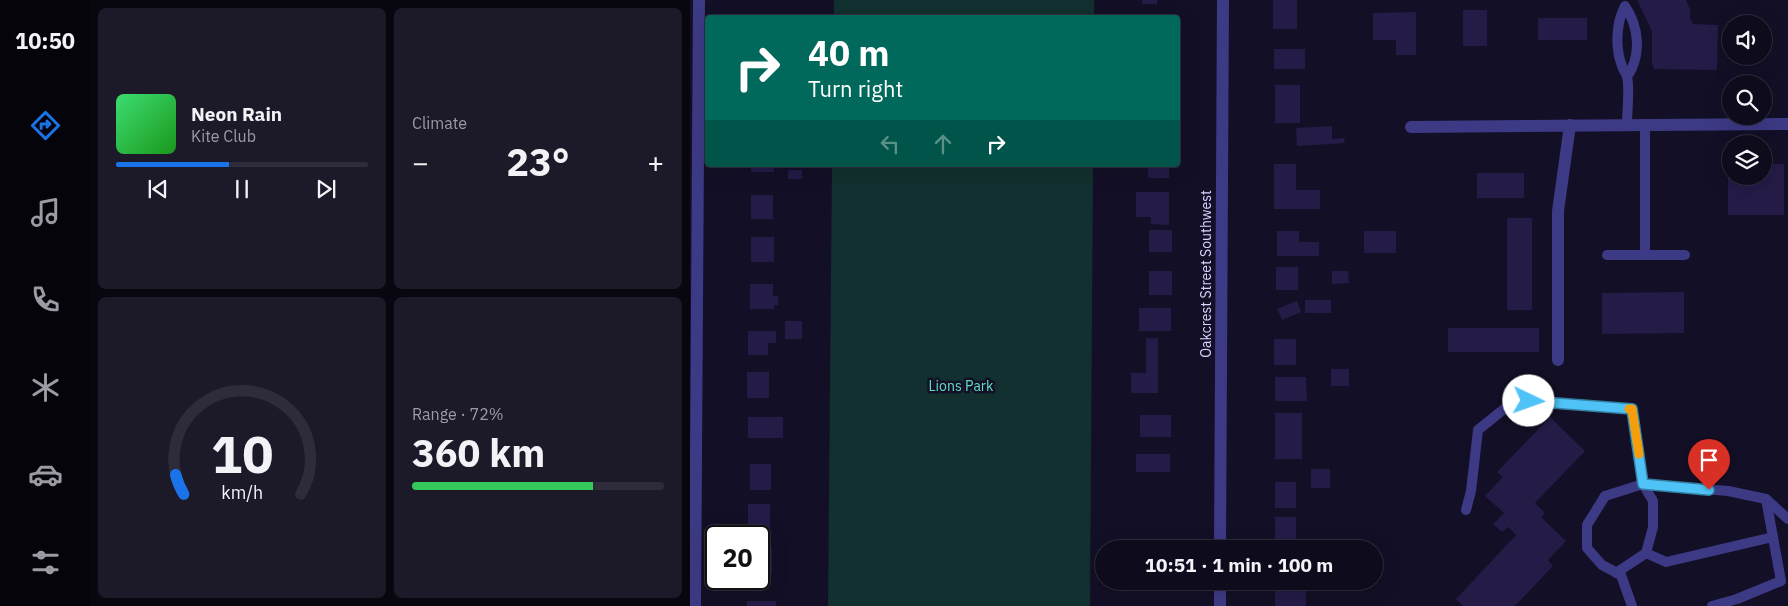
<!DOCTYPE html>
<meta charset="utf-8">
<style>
:root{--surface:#0e0b1c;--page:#1c1929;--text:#f1f3f6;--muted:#9b9ba3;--line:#2e2b3b;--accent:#1a73e8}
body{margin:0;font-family:"IBM Plex Sans",sans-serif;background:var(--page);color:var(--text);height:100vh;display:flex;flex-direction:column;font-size:19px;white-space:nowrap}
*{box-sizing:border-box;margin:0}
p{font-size:16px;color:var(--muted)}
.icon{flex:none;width:28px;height:28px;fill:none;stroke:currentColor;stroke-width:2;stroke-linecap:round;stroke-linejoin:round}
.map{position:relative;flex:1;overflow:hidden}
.side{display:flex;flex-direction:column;gap:8px;padding:8px;background:#08060f;width:600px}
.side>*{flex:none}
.banner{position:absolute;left:15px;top:15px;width:475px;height:152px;border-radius:5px;box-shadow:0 5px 20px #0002,0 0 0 1px var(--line);background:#00695c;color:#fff;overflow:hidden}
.fabs{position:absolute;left:1032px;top:15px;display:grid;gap:10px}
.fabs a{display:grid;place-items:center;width:50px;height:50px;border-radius:50%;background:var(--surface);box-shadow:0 5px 20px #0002,0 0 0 1px var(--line);font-size:25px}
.speed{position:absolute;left:15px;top:525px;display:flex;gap:10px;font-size:25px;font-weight:700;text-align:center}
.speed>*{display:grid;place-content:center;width:65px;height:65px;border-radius:50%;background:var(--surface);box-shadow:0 5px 20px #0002,0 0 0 1px var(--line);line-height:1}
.speed .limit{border:2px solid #111;border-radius:8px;background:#fff;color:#111}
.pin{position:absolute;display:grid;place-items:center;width:42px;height:42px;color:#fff;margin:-51px -21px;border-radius:50% 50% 50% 0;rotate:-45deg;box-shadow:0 0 5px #0007}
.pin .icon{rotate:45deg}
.me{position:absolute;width:55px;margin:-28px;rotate:93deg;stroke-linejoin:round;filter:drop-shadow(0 0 4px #0008)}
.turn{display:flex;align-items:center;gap:18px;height:105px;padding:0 20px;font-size:22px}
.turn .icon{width:65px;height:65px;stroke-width:2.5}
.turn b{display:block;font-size:35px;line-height:42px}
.lanes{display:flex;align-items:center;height:48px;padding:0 20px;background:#0003;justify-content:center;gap:25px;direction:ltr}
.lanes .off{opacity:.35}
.big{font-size:38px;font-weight:800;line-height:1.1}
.side .card{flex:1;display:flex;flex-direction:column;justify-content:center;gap:8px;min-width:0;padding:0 18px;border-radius:8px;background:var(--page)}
.side .dial{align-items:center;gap:0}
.dial svg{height:130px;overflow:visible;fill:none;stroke:var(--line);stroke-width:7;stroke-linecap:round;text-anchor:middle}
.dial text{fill:var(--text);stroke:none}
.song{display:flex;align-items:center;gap:15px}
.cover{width:60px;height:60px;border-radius:8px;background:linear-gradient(135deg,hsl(140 70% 55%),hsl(120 70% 35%))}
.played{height:5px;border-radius:2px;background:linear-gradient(90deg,var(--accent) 45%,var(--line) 45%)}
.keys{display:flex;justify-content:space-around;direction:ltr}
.heat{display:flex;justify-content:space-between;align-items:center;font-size:28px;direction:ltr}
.charge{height:8px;border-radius:4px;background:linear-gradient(90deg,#34c759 72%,var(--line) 0)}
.side .tiles{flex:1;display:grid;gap:8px;grid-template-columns:repeat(2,1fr)}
.trip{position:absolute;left:405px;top:540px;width:288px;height:50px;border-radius:25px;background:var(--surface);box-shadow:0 5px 20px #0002,0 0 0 1px var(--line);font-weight:800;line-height:50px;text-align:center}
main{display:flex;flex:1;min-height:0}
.dock{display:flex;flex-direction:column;width:90px;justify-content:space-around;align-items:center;background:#06040b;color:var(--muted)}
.dock .icon{width:35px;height:35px}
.dock .selected{color:var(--accent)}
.dock b{font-size:22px;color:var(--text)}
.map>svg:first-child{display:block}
</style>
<main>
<nav class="dock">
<b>10:50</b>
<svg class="icon selected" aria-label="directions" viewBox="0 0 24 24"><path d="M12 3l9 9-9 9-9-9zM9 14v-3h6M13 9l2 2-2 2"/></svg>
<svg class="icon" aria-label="music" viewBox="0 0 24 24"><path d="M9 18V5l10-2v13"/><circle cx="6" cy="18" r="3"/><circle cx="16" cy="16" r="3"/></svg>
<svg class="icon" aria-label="phone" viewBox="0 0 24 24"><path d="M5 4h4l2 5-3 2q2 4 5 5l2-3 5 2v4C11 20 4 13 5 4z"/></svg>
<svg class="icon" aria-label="climate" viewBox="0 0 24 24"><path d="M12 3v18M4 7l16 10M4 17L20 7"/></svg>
<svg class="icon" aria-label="car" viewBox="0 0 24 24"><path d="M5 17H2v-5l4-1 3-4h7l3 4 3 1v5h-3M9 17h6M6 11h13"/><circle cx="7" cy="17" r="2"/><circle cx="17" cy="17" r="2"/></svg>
<svg class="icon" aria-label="filters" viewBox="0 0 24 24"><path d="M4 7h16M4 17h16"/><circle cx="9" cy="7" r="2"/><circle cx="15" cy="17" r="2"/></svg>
</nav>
<section class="side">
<div class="tiles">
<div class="card">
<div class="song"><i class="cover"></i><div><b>Neon Rain</b><p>Kite Club</p></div></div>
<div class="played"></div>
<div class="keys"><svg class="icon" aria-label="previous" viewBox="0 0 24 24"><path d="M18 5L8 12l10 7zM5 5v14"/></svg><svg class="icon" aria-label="pause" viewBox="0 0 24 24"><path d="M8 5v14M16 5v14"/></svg><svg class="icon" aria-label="next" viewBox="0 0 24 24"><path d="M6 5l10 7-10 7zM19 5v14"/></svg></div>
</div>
<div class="card"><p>Climate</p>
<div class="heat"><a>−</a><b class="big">23°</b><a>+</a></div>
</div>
<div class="card dial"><svg viewBox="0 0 100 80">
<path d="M14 69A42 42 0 1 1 86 69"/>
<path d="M14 69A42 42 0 0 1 9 57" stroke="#1a73e8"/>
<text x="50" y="56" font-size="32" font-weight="700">10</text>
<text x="50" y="72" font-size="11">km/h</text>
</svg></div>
<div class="card"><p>Range · 72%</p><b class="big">360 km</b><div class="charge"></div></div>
</div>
</section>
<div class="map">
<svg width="1098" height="606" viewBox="0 0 1098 606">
<rect width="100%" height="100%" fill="#130f26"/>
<!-- green -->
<g fill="#12302f">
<rect x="144" y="0" width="260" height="17"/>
<path d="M142 165H403L400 606H138Z"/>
</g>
<!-- building -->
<g fill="#241b47">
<rect x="452" y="0" width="15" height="4"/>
<rect x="583" y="0" width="24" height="29"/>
<path d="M947 0H996L1000 9V18L1003 24 1028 25 1027 70 964 69 962 64V31Z"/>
<rect x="773" y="10" width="24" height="36"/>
<path d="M726 12V55H706V40H683V13Z"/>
<rect x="63" y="15" width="22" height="3"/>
<rect x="848" y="18" width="49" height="22"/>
<rect x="584" y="49" width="31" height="20"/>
<rect x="585" y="85" width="25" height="38"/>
<path d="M642 126V139L654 138 655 143 607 146 606 128Z"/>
<path d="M584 164H606V190H630V209H584Z"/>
<path d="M1038 164H1041V176H1074V164H1094V215H1038Z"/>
<rect x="61" y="165" width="23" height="7"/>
<rect x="458" y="165" width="21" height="13"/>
<rect x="98" y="170" width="14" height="9"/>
<rect x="787" y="173" width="47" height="25"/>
<path d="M446 192H479V225L461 224V217H446Z"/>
<rect x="61" y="195" width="22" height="24"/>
<rect x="817" y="218" width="25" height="92"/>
<rect x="459" y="230" width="23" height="22"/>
<path d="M587 231H609V242H629V256H587Z"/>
<rect x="674" y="231" width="32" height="22"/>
<rect x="61" y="237" width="23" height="25"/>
<rect x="586" y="267" width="22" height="23"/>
<rect x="459" y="271" width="23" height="24"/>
<path d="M642 271H658L659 283 642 284Z"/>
<path d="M60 284H83V296H88V305H84V309H60Z"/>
<path d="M994 292V333L912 334V293Z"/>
<rect x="615" y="300" width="26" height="13"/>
<path d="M607 301 611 312 592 320 587 309Z"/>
<rect x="449" y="308" width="32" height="23"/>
<rect x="95" y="321" width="17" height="18"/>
<rect x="758" y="328" width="91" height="24"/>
<path d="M58 331H86V343H78V355H58Z"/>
<path d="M456 338H468V393H441V373H456Z"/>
<rect x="584" y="339" width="22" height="26"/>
<rect x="641" y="369" width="18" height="17"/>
<rect x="57" y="372" width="22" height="26"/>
<path d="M585 377H616L617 401H585Z"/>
<rect x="585" y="413" width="27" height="46"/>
<rect x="450" y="415" width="31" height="22"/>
<rect x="58" y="417" width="35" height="21"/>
<path d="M860 417 895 451 845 503 855 513 851 517 876 541 858 560 863 566 825 606H773L766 599 826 535 818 527 812 532 803 524 814 513 795 496 813 477 807 472Z"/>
<rect x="446" y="454" width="34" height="18"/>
<rect x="60" y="464" width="21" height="26"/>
<rect x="621" y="469" width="19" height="19"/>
<rect x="585" y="482" width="21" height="26"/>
<rect x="58" y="504" width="22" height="30"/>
<rect x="585" y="517" width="21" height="25"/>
<rect x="452" y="546" width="23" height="3"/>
<rect x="69" y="548" width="13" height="25"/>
<rect x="585" y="590" width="31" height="16"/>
<rect x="57" y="601" width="29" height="5"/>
</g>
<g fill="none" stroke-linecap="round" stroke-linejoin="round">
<!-- lane -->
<g stroke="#3d3a85" stroke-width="10">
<path d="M937 124C937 111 940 88 937 77 936 73 933 70 932 66 925 48 926 23 935 6 949 27 952 55 937 77"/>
<path d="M955 124V255"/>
<path d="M917 255H995"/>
<path d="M776 510 781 491 788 430 814 409 839 401 942 409 953 484 1038 491 1076 499 1098 519"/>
<path d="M956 553 976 562 1083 537"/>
<path d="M926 573 956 553 963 527V501L953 484 915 496 897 525V548L912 565 931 575 942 606"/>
<path d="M1022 606 1047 599 1091 581 1076 499"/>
</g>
<!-- street -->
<g stroke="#3d3a85" stroke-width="12">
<path d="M721 127 1098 124"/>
<path d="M868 360V211L880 125"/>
<path d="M530 549 533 0"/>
<path d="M5 606 9 0"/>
<path d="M530 606V581"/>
</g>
</g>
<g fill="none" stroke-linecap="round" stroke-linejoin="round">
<defs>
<path id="route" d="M839 401 942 409 953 484 1019 490"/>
</defs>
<!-- route casing -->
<use href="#route" stroke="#337fa1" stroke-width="12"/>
<!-- route -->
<use href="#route" stroke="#4fc3f7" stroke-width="9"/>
<!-- slow -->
<path stroke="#f59e0b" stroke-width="9" d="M939 409H942L949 454"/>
</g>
<g text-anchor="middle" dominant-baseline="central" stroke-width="5" stroke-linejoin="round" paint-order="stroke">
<!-- street labels -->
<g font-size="14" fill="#d9d4ff" stroke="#130f26">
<text transform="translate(516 274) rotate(-90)">Oakcrest Street Southwest</text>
</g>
<!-- park labels -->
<g font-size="14" fill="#5fe0c0" stroke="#130f26">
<text x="271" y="386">Lions Park</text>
</g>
</g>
</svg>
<div class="fabs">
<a><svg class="icon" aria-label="sound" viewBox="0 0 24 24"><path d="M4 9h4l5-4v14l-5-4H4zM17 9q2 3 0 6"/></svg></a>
<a><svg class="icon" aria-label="search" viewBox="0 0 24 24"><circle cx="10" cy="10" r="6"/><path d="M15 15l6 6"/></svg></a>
<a><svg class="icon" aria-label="layers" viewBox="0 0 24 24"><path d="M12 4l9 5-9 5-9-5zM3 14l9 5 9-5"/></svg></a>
</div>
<div class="speed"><div class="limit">20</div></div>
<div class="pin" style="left:1019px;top:490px;background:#d93025"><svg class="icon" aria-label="arrive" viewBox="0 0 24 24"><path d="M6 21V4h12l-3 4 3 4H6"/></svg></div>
<svg class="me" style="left:839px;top:401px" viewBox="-20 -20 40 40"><circle r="19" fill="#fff"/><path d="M0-13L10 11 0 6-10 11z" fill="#4fc3f7"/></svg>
<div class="trip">10:51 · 1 min · 100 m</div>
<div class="banner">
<div class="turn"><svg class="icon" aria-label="right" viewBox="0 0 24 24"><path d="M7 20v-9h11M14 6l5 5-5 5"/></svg><div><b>40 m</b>Turn right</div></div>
<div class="lanes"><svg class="icon off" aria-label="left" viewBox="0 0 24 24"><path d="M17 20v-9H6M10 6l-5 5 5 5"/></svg><svg class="icon off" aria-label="ahead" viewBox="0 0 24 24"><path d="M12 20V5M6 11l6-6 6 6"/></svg><svg class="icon" aria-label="right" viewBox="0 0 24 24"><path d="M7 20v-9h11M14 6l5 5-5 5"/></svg></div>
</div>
</div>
</main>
